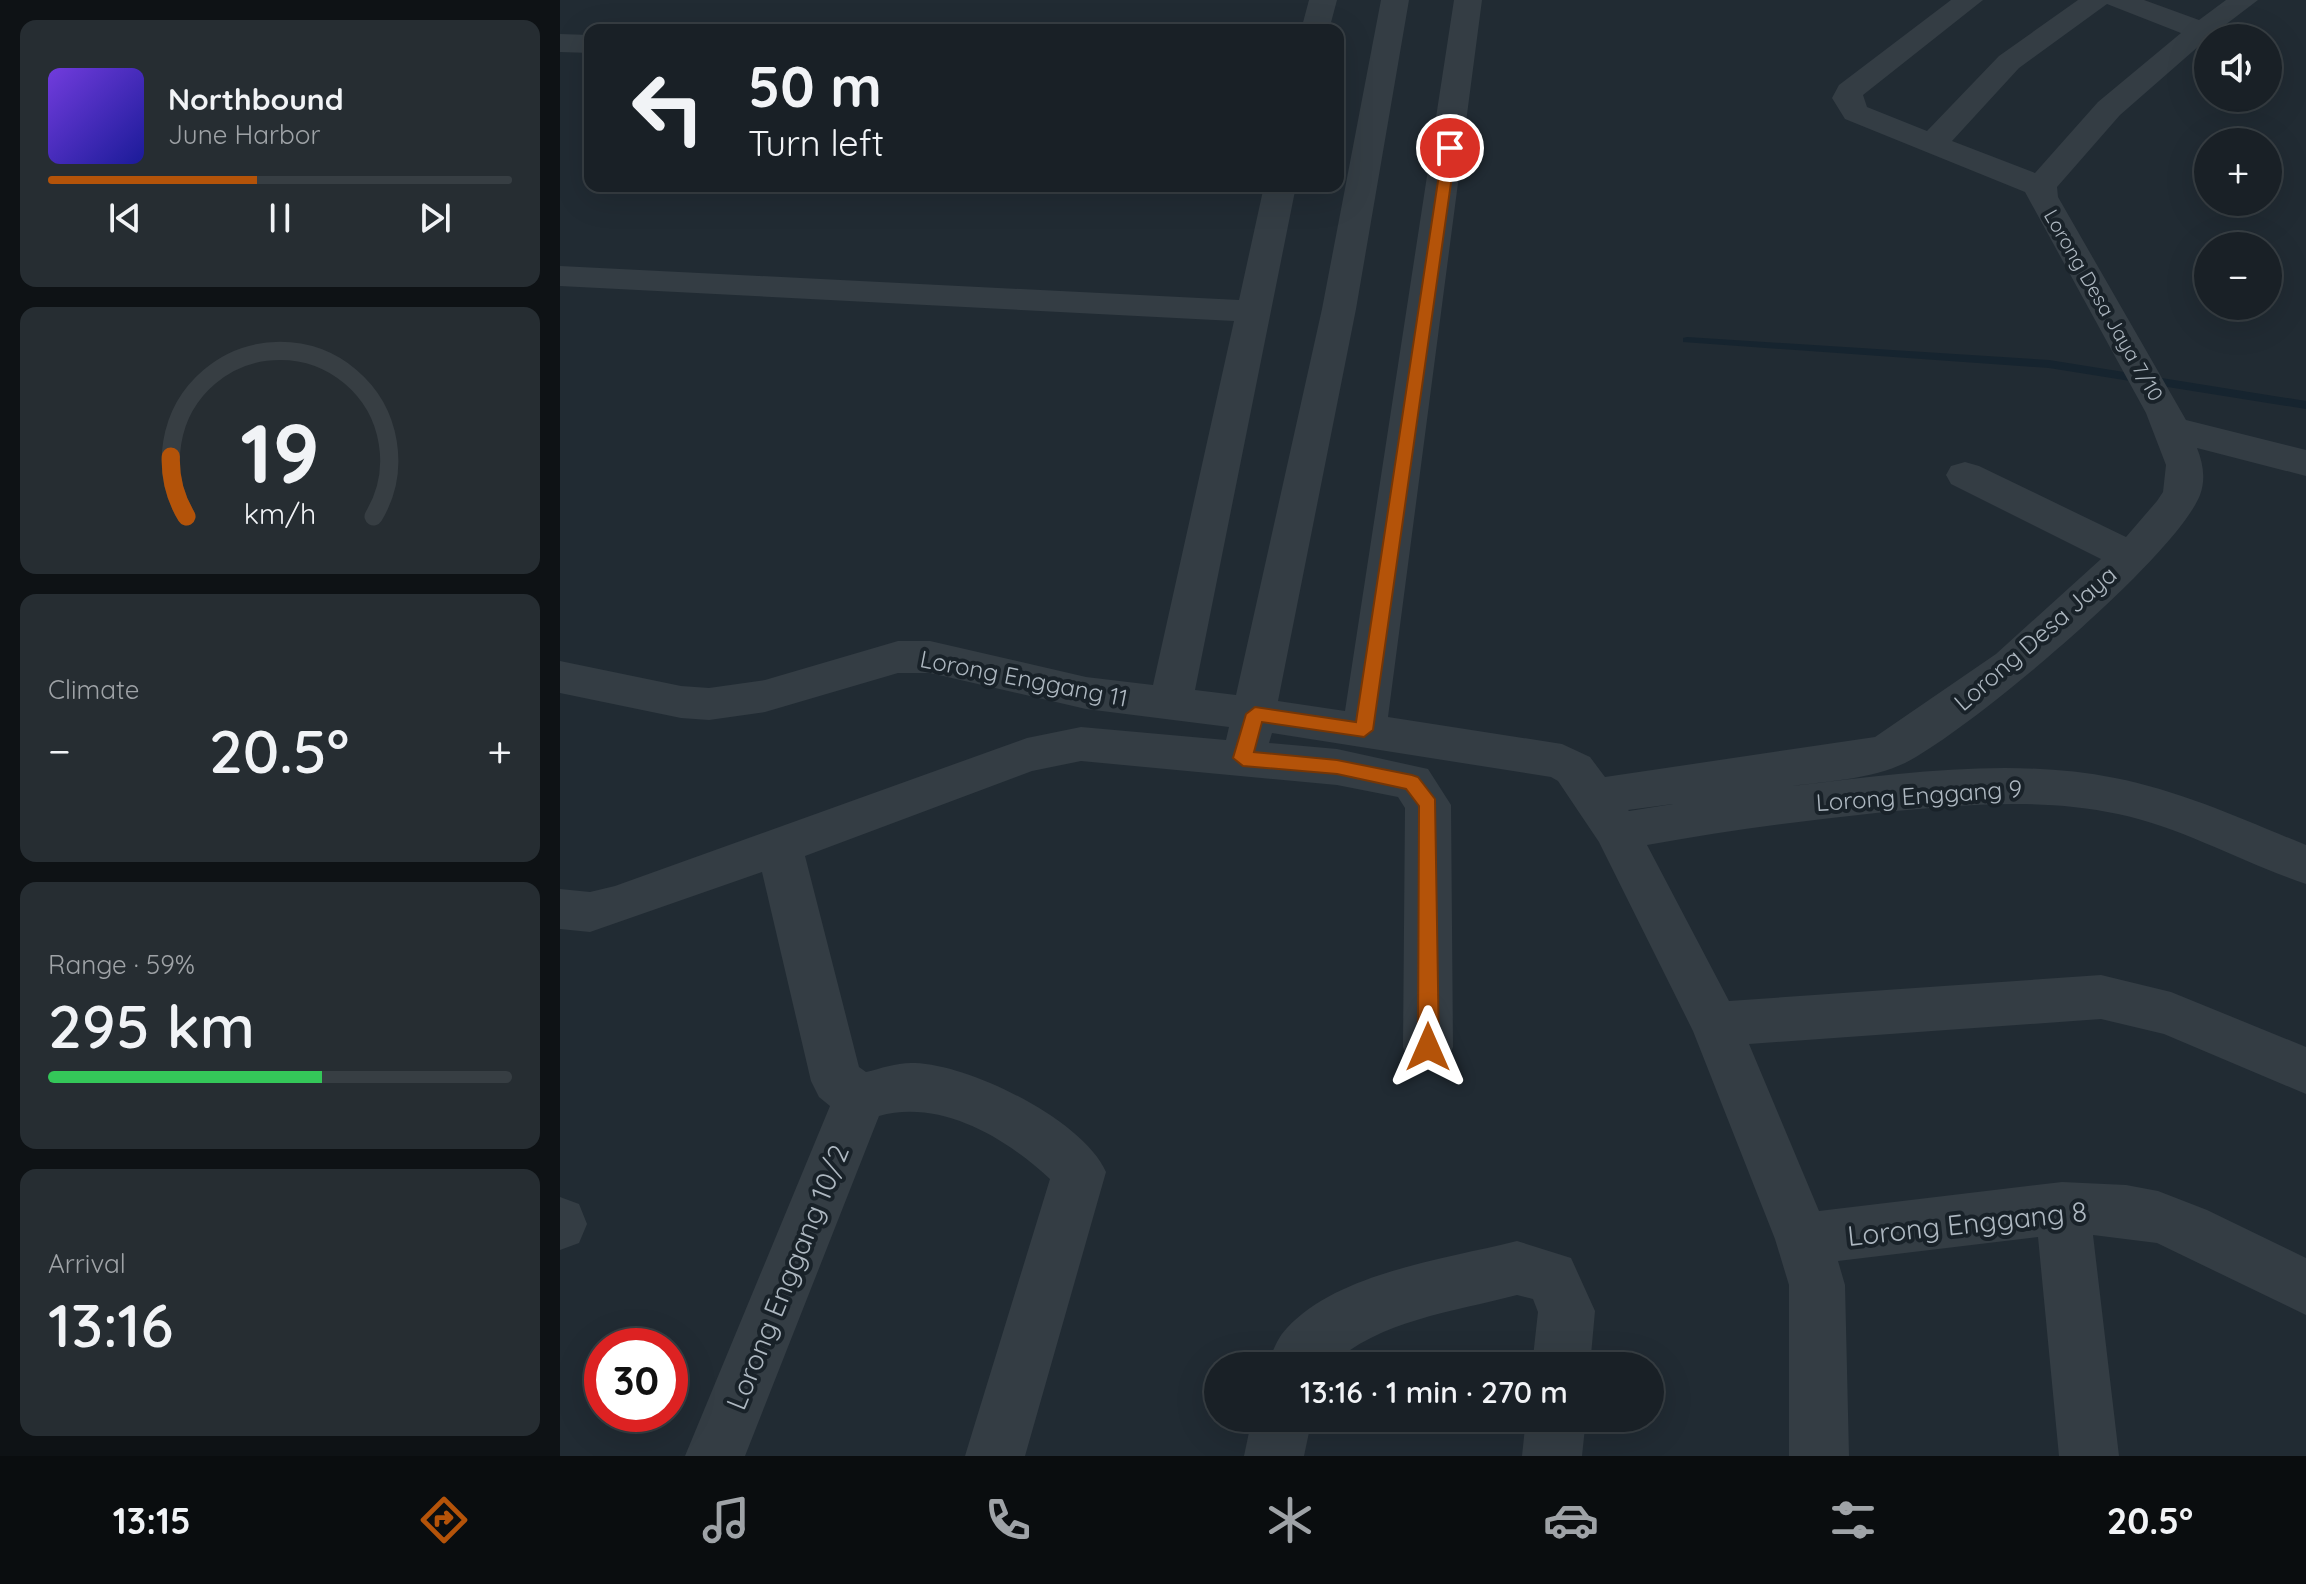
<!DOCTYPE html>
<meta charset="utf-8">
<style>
:root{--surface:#192026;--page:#262d32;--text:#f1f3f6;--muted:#9fa3a7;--line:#373e43;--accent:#b45309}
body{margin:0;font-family:Quicksand,sans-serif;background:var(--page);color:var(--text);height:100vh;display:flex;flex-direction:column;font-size:30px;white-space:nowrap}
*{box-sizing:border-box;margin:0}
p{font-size:26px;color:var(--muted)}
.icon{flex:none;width:44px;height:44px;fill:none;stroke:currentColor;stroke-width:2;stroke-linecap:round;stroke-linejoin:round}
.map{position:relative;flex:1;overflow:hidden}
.panel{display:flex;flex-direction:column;gap:20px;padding:20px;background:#0e1215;width:560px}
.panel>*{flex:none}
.guide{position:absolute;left:24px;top:24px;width:760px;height:168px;border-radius:16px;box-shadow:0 8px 32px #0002,0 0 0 2px var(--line);background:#192026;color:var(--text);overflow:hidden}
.fabs{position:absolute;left:1634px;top:24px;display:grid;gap:16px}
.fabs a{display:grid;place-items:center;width:88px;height:88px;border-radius:50%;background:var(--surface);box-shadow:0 8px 32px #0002,0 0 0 2px var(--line);font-size:40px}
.speed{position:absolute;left:24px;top:1328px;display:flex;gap:16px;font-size:40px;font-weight:700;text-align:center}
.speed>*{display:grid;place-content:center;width:104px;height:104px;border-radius:50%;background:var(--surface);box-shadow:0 8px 32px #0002,0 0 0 2px var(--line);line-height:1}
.speed .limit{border:12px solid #d22;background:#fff;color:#111}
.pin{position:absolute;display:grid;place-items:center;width:68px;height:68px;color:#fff;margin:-34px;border:4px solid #fff;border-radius:50%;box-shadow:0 2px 8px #0007}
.me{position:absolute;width:88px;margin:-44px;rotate:0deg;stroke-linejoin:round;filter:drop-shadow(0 0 6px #0008)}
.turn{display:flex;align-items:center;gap:28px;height:168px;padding:0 32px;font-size:36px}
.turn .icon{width:104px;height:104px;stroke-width:2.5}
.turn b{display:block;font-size:56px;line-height:68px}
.big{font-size:60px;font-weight:600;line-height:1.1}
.panel .widget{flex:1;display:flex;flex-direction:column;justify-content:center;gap:12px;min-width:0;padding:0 28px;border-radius:16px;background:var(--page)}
.panel .dial{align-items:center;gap:0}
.dial svg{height:208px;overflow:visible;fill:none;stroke:var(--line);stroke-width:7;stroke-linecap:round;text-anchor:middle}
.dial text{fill:var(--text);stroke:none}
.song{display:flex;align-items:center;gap:24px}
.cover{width:96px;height:96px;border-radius:12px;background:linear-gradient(135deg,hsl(260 70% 55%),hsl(240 70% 35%))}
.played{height:8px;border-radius:4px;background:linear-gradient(90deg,var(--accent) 45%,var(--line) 45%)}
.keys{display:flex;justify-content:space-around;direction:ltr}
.heat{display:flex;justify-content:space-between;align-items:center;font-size:44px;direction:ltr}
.charge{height:12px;border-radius:6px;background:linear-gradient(90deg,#34c759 59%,var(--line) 0)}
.trip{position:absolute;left:644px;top:1352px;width:460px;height:80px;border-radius:40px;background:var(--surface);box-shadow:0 8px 32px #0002,0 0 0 2px var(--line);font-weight:600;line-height:80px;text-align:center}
.menu{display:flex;height:128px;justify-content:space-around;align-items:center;background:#0a0d0f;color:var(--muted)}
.menu .icon{width:56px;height:56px}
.menu .current{color:var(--accent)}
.menu b{font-size:36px;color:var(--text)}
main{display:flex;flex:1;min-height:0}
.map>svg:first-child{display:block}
</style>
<main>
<section class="panel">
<div class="widget">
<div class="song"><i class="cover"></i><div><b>Northbound</b><p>June Harbor</p></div></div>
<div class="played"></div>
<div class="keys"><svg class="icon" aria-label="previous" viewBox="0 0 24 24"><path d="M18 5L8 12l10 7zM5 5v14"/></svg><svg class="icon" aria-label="pause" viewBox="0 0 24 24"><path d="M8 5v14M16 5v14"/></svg><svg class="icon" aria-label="next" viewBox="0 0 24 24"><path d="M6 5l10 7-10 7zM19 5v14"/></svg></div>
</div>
<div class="widget dial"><svg viewBox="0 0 100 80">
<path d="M14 69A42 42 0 1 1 86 69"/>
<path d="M14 69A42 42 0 0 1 8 46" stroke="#b45309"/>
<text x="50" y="56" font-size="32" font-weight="700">19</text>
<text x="50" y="72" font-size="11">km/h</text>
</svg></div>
<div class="widget"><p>Climate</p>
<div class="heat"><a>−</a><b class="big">20.5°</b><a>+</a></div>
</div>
<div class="widget"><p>Range · 59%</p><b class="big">295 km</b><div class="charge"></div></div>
<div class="widget"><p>Arrival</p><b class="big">13:16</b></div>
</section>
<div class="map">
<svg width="1746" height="1456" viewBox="0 0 1746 1456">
<rect width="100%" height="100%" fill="#212b33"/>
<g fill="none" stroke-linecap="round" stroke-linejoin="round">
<!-- stream -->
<path fill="#16242f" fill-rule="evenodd" d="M1127 337 1489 360 1746 401V409L1489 368 1123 342V338Z"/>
<!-- minor -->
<g fill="#343d44" fill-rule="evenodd">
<path d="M749 0H777L769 30H741Z"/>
<path d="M821 0H849L796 309 718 701 785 711 894 0H922L828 717 1002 744 1030 757 1045 777 1315 737 1436 654 1541 559 1391 484 1386 475 1391 466 1405 462 1419 466 1566 537 1597 501 1603 492 1606 465 1586 413 1465 192 1285 119 1272 98 1279 85 1391 0H1423L1303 95 1307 107 1367 131 1439 56 1518 0H1584L1639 20 1666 0H1698L1648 38 1560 115 1497 187 1498 197 1626 420 1746 450V476L1637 448C1643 463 1646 479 1640 495 1615 558 1409 731 1345 763 1311 779 1269 781 1232 786 1338 774 1450 757 1555 778 1622 791 1684 820 1746 845V884C1683 863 1624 828 1558 814 1479 797 1396 805 1316 813 1240 821 1163 831 1087 845L1169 1001 1541 975 1611 992 1746 1047V1094L1604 1034 1541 1019 1189 1044 1259 1211 1502 1182 1566 1185 1598 1191 1647 1210 1746 1258V1315L1597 1243 1533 1235 1559 1456H1499L1478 1237 1278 1261 1285 1285 1289 1456H1229V1285L1215 1239 1133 1031 1039 842 998 781 991 777 712 733 709 743 777 749 868 769 891 805 893 1047 886 1063 868 1070 850 1063 843 1047 845 808 838 797 777 785 521 761 472 771 245 856 299 1067 306 1072C322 1068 338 1062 355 1063 411 1065 523 1120 546 1172L465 1456H405L490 1179C445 1137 380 1099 319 1116L185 1456H125L270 1106 259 1097 251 1081 202 872 30 932 0 929V889L30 892 55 886 467 738 521 727 666 740 669 727 526 709 370 673H338L205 712 149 720 121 718 0 693V661L121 686 149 688 205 680 338 641H370L526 677 593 685 674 321 0 286V266L679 300 704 186H736L635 690 676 695 762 309ZM1547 4 1621 33 1538 102 1475 173 1392 141 1459 68ZM1113 804 1069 811 1068 810Z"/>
<path d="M0 34 30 35V53L0 52Z"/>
<path d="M0 1197 19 1204 27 1224 19 1243 0 1250Z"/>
<path d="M957 1241 1011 1258 1035 1311 1030 1366H972L978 1312 973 1299 957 1295C893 1312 819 1320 770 1366H707C712 1353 717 1338 727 1328 779 1272 886 1259 957 1241Z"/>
<path d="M692 1418H752L744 1456H684Z"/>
<path d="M966 1418H1026L1022 1456H962Z"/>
</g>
</g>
<!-- route -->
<path fill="#b45309" stroke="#753606" stroke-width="2" d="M890 144 896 148 813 730 804 737 702 722 694 752 777 760 852 775 858 777 875 799 879 1047 876 1054 868 1057 861 1054 858 1047 859 806 846 789 777 774 683 766 673 758 686 714 695 707 796 722 883 148Z"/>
<g text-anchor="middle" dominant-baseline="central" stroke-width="8" stroke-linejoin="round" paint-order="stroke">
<!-- far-street labels -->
<g font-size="20" fill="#aeb8c1" stroke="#192229">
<text transform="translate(1544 305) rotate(60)">Lorong Desa Jaya 7/10</text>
</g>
<!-- street labels -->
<g font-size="24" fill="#aeb8c1" stroke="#192229">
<text transform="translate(1475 638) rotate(-41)">Lorong Desa Jaya</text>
<text transform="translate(464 678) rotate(11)">Lorong Enggang 11</text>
<text transform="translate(1359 795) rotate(-4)">Lorong Enggang 9</text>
</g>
<!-- near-street labels -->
<g font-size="28" fill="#aeb8c1" stroke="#192229">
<text transform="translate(1407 1223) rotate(-6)">Lorong Enggang 8</text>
<text transform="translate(227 1277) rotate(-68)">Lorong Enggang 10/2</text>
</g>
</g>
</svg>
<div class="fabs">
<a><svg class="icon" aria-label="sound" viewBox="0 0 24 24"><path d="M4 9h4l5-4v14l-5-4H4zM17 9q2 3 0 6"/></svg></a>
<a>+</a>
<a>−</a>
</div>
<div class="speed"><div class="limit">30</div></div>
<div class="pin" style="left:890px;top:148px;background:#d93025"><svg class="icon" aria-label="arrive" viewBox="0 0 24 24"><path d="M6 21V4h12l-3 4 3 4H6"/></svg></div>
<svg class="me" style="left:868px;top:1047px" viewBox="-20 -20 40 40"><path d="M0-17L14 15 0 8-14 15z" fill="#b45309" stroke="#fff" stroke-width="4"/></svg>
<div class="trip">13:16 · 1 min · 270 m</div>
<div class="guide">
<div class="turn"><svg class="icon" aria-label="left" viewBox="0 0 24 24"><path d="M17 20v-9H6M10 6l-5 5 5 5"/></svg><div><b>50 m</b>Turn left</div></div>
</div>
</div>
</main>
<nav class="menu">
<b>13:15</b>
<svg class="icon current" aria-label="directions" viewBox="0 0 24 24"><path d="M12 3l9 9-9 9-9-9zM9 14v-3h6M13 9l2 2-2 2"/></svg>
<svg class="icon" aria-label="music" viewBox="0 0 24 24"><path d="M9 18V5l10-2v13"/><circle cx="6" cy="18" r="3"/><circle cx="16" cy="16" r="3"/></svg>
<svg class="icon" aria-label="phone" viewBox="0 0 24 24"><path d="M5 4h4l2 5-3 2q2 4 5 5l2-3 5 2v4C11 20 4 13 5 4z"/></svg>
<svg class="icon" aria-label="climate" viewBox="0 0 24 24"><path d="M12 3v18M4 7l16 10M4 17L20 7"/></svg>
<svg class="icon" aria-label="car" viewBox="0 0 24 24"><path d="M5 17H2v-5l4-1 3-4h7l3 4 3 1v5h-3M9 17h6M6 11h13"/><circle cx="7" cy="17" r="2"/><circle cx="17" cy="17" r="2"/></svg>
<svg class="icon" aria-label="filters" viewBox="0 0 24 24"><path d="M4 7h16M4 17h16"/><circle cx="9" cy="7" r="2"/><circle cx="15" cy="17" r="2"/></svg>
<b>20.5°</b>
</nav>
